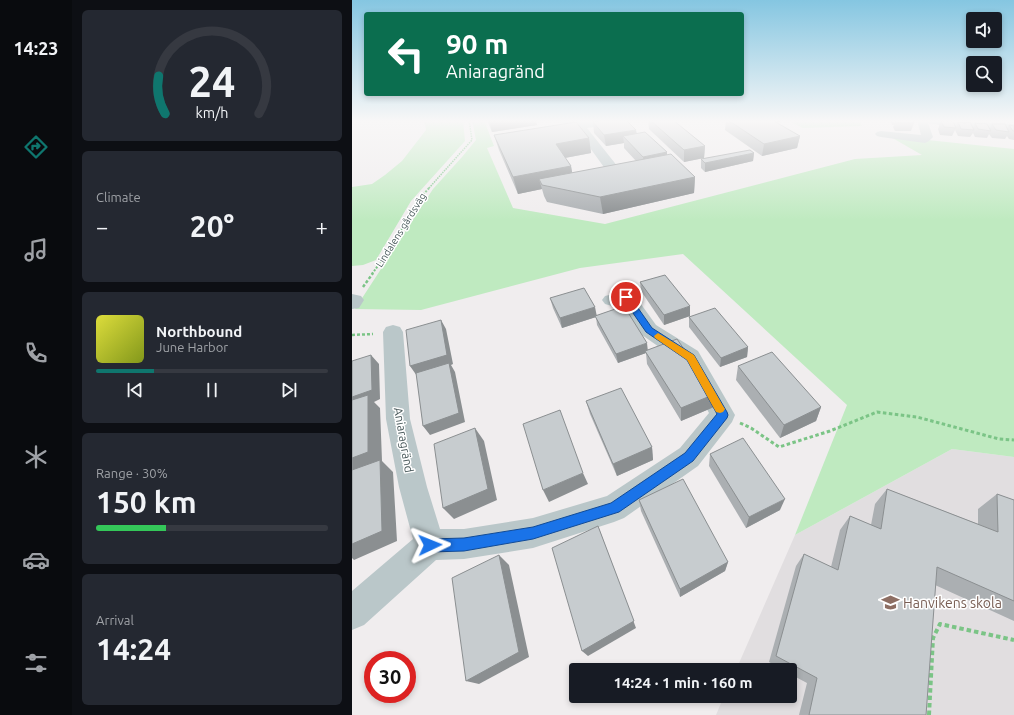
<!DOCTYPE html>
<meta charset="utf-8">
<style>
:root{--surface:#171b24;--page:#242831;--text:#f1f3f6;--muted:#9ea1a6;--line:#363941;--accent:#0f766e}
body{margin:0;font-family:Ubuntu,sans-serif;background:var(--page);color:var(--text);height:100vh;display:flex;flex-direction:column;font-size:15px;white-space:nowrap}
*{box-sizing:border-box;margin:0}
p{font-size:13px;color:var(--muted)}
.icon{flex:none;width:22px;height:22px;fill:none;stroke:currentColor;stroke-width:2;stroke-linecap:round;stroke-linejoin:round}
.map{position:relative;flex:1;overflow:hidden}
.details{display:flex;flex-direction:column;gap:10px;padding:10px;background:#0d0f14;width:280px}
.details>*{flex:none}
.hud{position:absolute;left:12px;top:12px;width:380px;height:84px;border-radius:4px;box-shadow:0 2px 6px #0003;background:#0b6e4f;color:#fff;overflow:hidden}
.fabs{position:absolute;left:614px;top:12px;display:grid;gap:8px}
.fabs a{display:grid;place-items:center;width:36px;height:36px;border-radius:4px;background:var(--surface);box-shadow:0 2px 6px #0003;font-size:20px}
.speed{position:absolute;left:12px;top:651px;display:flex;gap:8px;font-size:20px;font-weight:700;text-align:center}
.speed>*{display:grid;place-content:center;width:52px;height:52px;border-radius:50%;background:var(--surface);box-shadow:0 2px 6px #0003;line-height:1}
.speed .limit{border:6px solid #d22;background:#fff;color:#111}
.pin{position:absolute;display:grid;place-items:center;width:34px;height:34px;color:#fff;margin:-17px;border:2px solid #fff;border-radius:50%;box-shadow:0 1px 4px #0007}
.me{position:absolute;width:44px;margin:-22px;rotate:88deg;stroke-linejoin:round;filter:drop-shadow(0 0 3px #0008)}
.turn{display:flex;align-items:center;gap:14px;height:84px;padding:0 16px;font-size:18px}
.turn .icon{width:52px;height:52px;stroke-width:2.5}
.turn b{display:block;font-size:28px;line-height:34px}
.big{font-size:30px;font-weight:700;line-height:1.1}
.details .card{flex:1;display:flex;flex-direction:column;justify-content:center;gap:6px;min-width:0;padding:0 14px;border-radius:6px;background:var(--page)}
.details .dial{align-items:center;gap:0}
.dial svg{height:104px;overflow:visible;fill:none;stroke:var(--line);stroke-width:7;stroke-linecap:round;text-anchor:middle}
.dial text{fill:var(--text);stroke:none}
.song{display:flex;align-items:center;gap:12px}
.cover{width:48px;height:48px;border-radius:6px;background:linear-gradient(135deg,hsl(60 70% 55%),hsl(70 70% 35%))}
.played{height:4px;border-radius:2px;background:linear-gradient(90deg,var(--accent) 25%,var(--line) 25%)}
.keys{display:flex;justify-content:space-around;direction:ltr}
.heat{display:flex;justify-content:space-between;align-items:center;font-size:22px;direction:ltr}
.charge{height:6px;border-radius:3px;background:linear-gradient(90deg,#34c759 30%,var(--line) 0)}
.trip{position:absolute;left:217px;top:663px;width:228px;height:40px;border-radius:4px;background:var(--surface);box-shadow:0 2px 6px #0003;font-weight:700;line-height:40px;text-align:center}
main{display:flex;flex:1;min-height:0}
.tab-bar{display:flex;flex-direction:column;width:72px;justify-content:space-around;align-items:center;background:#090b0e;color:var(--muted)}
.tab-bar .icon{width:28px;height:28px}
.tab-bar .selected{color:var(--accent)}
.tab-bar b{font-size:18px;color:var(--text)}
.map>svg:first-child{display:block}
</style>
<main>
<nav class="tab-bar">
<b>14:23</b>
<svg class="icon selected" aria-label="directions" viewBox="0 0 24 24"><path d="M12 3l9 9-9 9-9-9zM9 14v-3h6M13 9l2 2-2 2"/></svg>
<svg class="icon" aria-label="music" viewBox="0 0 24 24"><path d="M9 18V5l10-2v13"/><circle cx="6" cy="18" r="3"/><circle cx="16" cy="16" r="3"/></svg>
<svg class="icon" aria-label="phone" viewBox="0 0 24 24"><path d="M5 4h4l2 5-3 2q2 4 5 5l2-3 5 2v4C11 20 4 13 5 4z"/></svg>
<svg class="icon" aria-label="climate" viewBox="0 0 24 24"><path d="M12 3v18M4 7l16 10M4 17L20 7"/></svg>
<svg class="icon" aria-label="car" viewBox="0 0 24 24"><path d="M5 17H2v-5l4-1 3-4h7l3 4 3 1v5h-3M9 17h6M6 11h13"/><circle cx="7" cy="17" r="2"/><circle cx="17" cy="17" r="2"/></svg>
<svg class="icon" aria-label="filters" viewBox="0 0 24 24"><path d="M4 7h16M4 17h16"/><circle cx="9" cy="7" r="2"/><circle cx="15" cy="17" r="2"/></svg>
</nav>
<section class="details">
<div class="card dial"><svg viewBox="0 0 100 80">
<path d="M14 69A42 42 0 1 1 86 69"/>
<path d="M14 69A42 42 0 0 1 9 40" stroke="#0f766e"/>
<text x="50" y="56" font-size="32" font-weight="700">24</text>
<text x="50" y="72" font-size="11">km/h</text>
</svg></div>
<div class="card"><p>Climate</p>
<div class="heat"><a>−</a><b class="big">20°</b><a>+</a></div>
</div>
<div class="card">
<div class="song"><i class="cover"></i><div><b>Northbound</b><p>June Harbor</p></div></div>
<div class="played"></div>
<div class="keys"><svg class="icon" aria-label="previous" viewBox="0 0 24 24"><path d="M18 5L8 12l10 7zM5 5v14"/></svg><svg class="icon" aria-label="pause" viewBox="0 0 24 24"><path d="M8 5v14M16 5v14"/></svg><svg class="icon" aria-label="next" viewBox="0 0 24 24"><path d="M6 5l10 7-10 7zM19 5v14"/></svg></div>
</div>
<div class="card"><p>Range · 30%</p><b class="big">150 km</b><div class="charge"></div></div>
<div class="card"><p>Arrival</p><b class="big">14:24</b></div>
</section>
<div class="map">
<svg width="662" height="715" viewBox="0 0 662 715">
<rect width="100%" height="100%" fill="#f0edee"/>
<!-- education -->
<path fill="#e1dee0" d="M600 449 662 457V715H364L372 696H438V670H384L443 535Z"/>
<!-- green -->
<g fill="#bfeac0">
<path d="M72 120H111L113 141 59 201 24 260 11 265 0 266V187L20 184 33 175 50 161 74 130Z"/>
<path d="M120 120H132L142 146 135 148 161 208 253 224 503 159 570 155 537 136 662 149V457L600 449 443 535 495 405 331 254 228 268 69 310 3 309 81 189 110 157 124 140Z"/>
<path d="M435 120H506L510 126 451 128Z"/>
</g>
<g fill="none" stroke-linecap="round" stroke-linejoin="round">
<!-- path-far4 -->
<path stroke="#7bc486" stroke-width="1.5" stroke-dasharray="1.5 1" stroke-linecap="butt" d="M77 188 120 140 117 120"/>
<!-- path-far3 -->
<path stroke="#7bc486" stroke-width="2" stroke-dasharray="2 1.5" stroke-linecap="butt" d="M20 274 38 249 68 198 78 187"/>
<!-- path-far2 -->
<g stroke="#7bc486" stroke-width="2.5" stroke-dasharray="3 2" stroke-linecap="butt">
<path d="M11 287 21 273"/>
<path d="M0 335 21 334"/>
</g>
<!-- path-far1 -->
<path stroke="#7bc486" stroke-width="3" stroke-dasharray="3.5 2.5" stroke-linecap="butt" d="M388 423 399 428 427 447 478 431 525 412 565 417 647 439 662 440"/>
<!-- path -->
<path stroke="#7bc486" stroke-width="4" stroke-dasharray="4.5 3" stroke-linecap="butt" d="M577 715 581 638 588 624 662 640"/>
<!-- minor -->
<g fill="#bac7c9" fill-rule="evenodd">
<path d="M206 120 234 121 278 120 273 123 235 128 266 167 264 170H254L223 127 207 122Z"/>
<path d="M565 120 662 124V130L606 128 576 123 581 137 577 141 573 143 529 137 525 136 523 134 525 132 529 131 569 135Z"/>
<path d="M274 291 281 293 304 325 346 351 383 415 380 422 346 466 272 518 262 522 181 548 112 559 84 560 12 625 0 630V591L61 539 47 487 34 419 31 332 34 327 41 325 48 327 51 332 58 419 75 487 88 529H112L181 518 255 496 328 448 357 413 330 363 290 335 269 304 260 306 253 304 250 300 253 296Z"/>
<path d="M0 294 9 296 12 300 7 308 0 309Z"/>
</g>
</g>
<!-- wall -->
<g fill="#abafb2">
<path d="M135 120H184L185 125 140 132Z"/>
<path d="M296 120H321L353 146 352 158 332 162 297 129Z"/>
<path d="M374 120H428V122L424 123 448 136 445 148 410 156 373 130Z"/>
<path d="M538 120H561L562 123 559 131H543L541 127 542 125H540Z"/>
<path d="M589 121 604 128 600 136 588 135 586 129Z"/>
<path d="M241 122 284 130 285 134 315 152V155L343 177 342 193 251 214 195 202 192 196 190 189 166 194 147 150 142 135 237 138 239 153 213 158 219 166 220 173 284 161 272 148V143L254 146 242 133Z"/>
<path d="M606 122 621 128 623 123 629 124 630 123 638 128 640 124 655 129 657 125 662 126V140L657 139 655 136 653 139 640 138 637 134 635 138 623 137 621 133 618 137 606 136 603 130Z"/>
<path d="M402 153 401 161 353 172 349 168V159Z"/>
<path d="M288 282 338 316 312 325 289 291Z"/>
<path d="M198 298 245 315 295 350 362 407 329 421 295 364 294 353 266 363 245 325 244 317 210 328 201 308Z"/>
<path d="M337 317 396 347 395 357 368 367 337 327Z"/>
<path d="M386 366 469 407 464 421 428 438 384 380Z"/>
<path d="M234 401 300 447 301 460 265 476 238 414Z"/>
<path d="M358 454 428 510 394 528 357 466Z"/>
<path d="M535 489 626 524V509L645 494 662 500V621L583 585 574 715H447L455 683 438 674V670H431L417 662 444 566 452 554 479 567 488 530 498 516 519 525 523 504Z"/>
<path d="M287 500 376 562 373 571 328 597 289 511Z"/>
</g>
<!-- shaded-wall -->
<g fill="#8b8f91">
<path d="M137 120H184L185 125 140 132Z"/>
<path d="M350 120H361L350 122Z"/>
<path d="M422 120H428V122L421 123Z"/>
<path d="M284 130 285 141 271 136 272 143 254 146 252 135Z"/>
<path d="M448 136 445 148 410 156 412 144Z"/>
<path d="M237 138 239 153 207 159 204 144Z"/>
<path d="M353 146 352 158 332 162V150Z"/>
<path d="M315 152V164L292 169 291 157Z"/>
<path d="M402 153 401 161 353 172V163Z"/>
<path d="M219 166 222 183 187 179 190 189 166 194 161 177Z"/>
<path d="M343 177 342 193 251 214 248 197Z"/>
<path d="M338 306V316L312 325V315Z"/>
<path d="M243 307 245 317 243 316 244 317 210 328 208 318Z"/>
<path d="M89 320 94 329 101 364 99 365 103 372 113 422 78 435 71 426 65 376 58 366Z"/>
<path d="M295 343 296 352 293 351 294 353 266 363 264 354Z"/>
<path d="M396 347 395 357 368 367 369 358Z"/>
<path d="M19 355 27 364 28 399 22 402 28 408 30 461 41 472 45 541 2 560 0 558V397Z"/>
<path d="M363 394 362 407 329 421V408Z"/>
<path d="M469 407 464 421 428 438 432 425Z"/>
<path d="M123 428 132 441 145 500 102 519 91 508Z"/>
<path d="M300 447 301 460 265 476 261 464Z"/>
<path d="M231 473 236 484 197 502 191 490Z"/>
<path d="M433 499 428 510 394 528 397 517Z"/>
<path d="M246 526 284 628 236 656 230 651Z"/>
<path d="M147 555 157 565 177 657 127 684 114 681Z"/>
<path d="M376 562 373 571 328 597V589Z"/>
</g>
<!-- building -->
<g fill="#c7cccf" stroke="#8b8f91">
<path d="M252 120H274L284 130 252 135 241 122Z"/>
<path d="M298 120H321L353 146 332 150Z"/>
<path d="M376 120H420L448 136 412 144Z"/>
<path d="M544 120H561L562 123H546Z"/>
<path d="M589 121H601L604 128 592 127Z"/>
<path d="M224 122 237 138 204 144 219 166 161 177 142 135Z"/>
<path d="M606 122 613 123 618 122 622 130 609 129Z"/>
<path d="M623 123 630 124V123L635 124 639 131 626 129Z"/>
<path d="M640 124H653L657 132 644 130Z"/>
<path d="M657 125 662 126V131H661Z"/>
<path d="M293 132 315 152 291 157 271 136Z"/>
<path d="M398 150 402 153 353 163 349 159Z"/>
<path d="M319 154 343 177 248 197 190 185 187 179Z"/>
<path d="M313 275 338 306 312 315 288 282Z"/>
<path d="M232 288 243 307 208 318 198 298Z"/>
<path d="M272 306 295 343 264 354 243 316Z"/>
<path d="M363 308 396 347 369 358 337 317Z"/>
<path d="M89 320 95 355 58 366 54 330Z"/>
<path d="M325 339 363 394 329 408 293 351Z"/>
<path d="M420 352 469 407 432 425 386 366Z"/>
<path d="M19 355 20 390 0 397V361Z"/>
<path d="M97 363 107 413 71 426 64 373Z"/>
<path d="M269 388 300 447 261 464 234 401Z"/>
<path d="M16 395V452L0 458V400Z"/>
<path d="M208 410 231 473 191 490 171 424Z"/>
<path d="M123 428 136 489 91 508 82 444Z"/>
<path d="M391 438 433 499 397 517 358 454Z"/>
<path d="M28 460 30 531 0 544V470Z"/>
<path d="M331 479 376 562 328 589 287 500Z"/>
<path d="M535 489 646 532 645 494 662 500V601L585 567 574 715H457L465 678 424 656 452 554 486 570 498 516 529 529Z"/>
<path d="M246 526 282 621 230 651 200 548Z"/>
<path d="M147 555 167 652 114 681 100 578Z"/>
</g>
<!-- sky -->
<linearGradient id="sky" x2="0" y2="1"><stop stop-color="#85c6e1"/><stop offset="0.55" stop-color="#f8f7f7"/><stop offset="1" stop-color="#f8f7f7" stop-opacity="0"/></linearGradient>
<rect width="662" height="220" fill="url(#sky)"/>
<!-- route -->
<path fill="#1a73e8" stroke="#114b97" d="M274 294 277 295 300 328 342 355 375 412 376 415 375 418 341 461 267 512 181 539 112 551 78 552 74 550 72 545 74 541 78 539 112 538 181 527 259 503 333 453 365 414 335 360 294 332 270 297Z"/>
<!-- slow -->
<path fill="#f59e0b" d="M306 333 342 355 371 406 373 409 371 412 368 413 364 412 335 360 303 338 302 336Z"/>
<!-- icons -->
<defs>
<symbol id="school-bare" viewBox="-9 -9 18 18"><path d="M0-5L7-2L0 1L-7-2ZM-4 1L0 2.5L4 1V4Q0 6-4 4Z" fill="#8d6e63" stroke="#fff" stroke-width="2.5" paint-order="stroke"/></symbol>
</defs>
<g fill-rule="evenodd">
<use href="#school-bare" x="526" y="590" width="25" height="25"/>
</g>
<g text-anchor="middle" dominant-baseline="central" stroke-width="3" stroke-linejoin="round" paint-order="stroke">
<!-- far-street labels -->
<g font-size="10" fill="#475759" stroke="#fff">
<text transform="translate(49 230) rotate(-58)">Lindalens gårdsväg</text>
</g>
<!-- street labels -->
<g font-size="12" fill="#475759" stroke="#fff">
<text transform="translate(52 440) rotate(80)">Aniaragränd</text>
</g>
<!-- near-education labels -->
<g font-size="14" fill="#785e54" stroke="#fff" text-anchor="start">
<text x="551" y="603">Hanvikens skola</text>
</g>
</g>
</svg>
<div class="fabs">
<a><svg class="icon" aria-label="sound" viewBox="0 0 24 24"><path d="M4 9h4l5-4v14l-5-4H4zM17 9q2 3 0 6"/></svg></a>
<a><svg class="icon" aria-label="search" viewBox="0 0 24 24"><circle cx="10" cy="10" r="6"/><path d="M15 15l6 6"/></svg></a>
</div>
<div class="speed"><div class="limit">30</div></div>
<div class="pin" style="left:274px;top:297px;background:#d93025"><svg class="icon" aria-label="arrive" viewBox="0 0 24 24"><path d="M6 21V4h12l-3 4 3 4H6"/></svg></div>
<svg class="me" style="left:78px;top:545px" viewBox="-20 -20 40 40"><path d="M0-17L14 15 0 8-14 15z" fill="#1a73e8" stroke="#fff" stroke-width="4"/></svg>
<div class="trip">14:24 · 1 min · 160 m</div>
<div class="hud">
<div class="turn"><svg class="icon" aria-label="left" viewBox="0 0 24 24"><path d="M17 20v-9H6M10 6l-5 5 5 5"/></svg><div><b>90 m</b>Aniaragränd</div></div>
</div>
</div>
</main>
